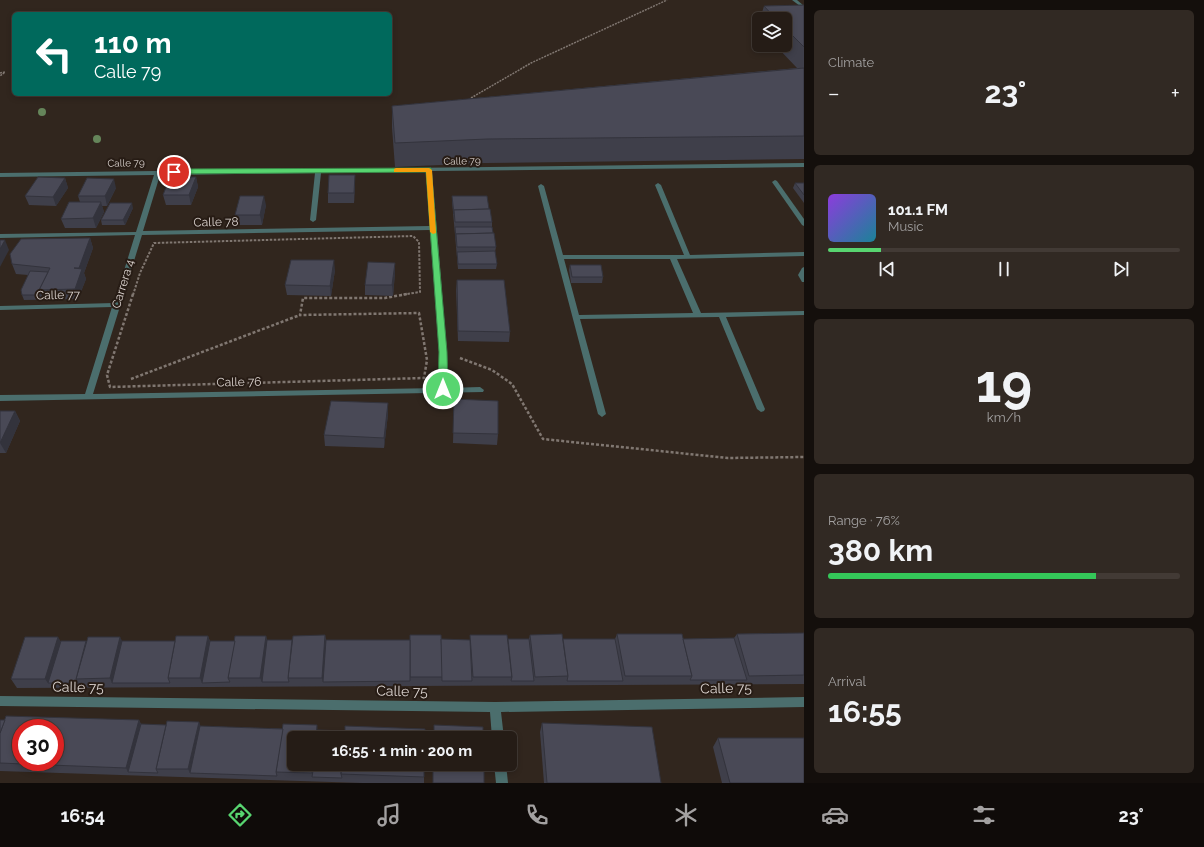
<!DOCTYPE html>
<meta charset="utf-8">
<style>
:root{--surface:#251c16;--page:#312923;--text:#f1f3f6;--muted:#a3a1a1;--line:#423a35;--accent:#58d570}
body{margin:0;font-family:Raleway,sans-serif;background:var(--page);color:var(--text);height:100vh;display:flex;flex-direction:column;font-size:15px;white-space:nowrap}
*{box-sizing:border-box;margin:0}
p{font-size:13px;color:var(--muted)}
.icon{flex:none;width:22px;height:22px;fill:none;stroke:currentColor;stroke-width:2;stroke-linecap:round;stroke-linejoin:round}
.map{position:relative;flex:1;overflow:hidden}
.side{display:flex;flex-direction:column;gap:10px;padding:10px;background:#140f0c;width:400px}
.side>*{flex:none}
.top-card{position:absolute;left:12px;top:12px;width:380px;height:84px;border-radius:6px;box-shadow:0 2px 6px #0003,0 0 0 1px var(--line);background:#00695c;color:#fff;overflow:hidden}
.controls{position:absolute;left:752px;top:12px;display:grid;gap:8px}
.controls a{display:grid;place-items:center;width:40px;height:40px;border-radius:6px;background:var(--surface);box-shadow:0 2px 6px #0003,0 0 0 1px var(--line);font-size:20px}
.speed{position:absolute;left:12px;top:719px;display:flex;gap:8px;font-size:20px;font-weight:700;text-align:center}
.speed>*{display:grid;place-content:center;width:52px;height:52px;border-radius:50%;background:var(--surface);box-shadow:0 2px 6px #0003,0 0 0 1px var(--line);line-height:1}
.speed .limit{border:6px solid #d22;background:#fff;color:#111}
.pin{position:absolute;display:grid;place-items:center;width:34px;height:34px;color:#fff;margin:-17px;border:2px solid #fff;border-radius:50%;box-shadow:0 1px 4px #0007}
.me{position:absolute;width:44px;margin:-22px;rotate:0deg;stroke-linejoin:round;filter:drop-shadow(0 0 3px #0008)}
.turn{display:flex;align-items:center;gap:14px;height:84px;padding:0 16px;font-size:18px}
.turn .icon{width:52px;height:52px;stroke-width:2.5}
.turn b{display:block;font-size:28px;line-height:34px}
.big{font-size:30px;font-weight:700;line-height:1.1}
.side .widget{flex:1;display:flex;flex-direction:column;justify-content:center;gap:6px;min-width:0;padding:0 14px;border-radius:6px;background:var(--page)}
.side .dial{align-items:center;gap:0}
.dial b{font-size:52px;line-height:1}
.song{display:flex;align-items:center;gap:12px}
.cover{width:48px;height:48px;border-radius:6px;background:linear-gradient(135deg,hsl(270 70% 55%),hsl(190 70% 35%))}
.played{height:4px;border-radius:2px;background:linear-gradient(90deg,var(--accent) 15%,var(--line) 15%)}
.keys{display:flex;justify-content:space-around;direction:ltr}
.heat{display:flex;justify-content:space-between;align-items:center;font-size:22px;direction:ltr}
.charge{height:6px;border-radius:3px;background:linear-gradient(90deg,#34c759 76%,var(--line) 0)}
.trip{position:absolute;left:287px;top:731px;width:230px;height:40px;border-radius:6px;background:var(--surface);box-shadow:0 2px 6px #0003,0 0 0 1px var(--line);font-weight:700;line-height:40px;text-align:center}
.tab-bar{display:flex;height:64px;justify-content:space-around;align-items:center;background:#0f0b09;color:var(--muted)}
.tab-bar .icon{width:28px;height:28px}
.tab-bar .active{color:var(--accent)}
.tab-bar b{font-size:18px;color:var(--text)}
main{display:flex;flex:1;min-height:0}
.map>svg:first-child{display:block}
</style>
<main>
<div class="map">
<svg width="804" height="783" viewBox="0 0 804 783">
<rect width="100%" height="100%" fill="#31261e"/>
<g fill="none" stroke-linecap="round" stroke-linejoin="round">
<!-- path-far2 -->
<g stroke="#807771" stroke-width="1.5" stroke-dasharray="2 1" stroke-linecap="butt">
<path d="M0 73 5 72 0 76"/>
<path d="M471 98 531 63 667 0"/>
</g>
<!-- path-far1 -->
<path stroke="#807771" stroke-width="2" stroke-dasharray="2.5 1.5" stroke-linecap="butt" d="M133 295 140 273 154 243 413 236 419 242 420 292 401 295"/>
<!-- path -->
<g stroke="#807771" stroke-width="2.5" stroke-dasharray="3 2" stroke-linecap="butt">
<path d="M133 294 107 375 110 387 424 378 427 360 419 313 300 315 303 298H385L407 294"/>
<path d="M460 358 492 370 512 384 543 439 728 458 804 457"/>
<path d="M131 379 300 315"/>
</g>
<!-- minor -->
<g fill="#4b6e6d" fill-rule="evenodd">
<path d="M792 0H797L804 6V9Z"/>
<path d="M804 163V167L432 171 447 352V388L480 387 484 390 483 392 0 401V395L85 394 112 307 0 310V306L114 303 135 235 0 238V234L136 232 154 175 0 177V173L156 171 158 170 160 171ZM426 171 430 226 143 231 160 175 315 173 310 220 313 222 316 220 321 173ZM430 230 439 352V388L93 394 142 235Z"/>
<path d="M775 180 777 181 804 219V226L802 225 772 182Z"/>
<path d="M658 183 661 185 690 255 804 252V256L677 259 701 313 804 311V315L726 317 765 409 764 411 761 412 757 409 719 317 580 319 606 414 602 417 598 414 538 186 541 184 544 186 563 255H684L655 185ZM564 259H670L693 313 579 315Z"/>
<path d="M804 267V282H802L798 275 802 268Z"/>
<path d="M0 696 495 702 804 697V707L501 712 504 738H492L490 712 0 706Z"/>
<path d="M494 764H506L508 783H496Z"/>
</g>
</g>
<!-- trees -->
<g fill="#65855a">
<circle cx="42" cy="112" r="4"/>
<circle cx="97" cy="139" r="4"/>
</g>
<!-- wall -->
<g fill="#3f3f4a">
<path d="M804 5V159L485 163 395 167 392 128V106L797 68 775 45H785V19H760L764 6Z"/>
<path d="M196 177 198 187 191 205H166L163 195Z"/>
<path d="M65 178 68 188 56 206 29 205 25 196Z"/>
<path d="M795 183H804V203L793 188Z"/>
<path d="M355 185 354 203H328V193Z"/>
<path d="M116 188 107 206H102L104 212 96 228H65L61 219 80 202 78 196Z"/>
<path d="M452 196 489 209 492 222V227L496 247 495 252 497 264 496 269H458L452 201Z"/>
<path d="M266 205 262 225H236L235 215Z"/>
<path d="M133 208 125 225H102L101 220Z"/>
<path d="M90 238 93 248 84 273 86 279 78 299 24 300 22 295 28 275 16 274 12 264Z"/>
<path d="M395 263V273L393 296 365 295V285Z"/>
<path d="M570 265 603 277 602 283H571L569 270Z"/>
<path d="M335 270 331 296 287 295 285 285Z"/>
<path d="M457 280 510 332 509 342 458 341 456 290Z"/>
<path d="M454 409 498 434 497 445 453 443Z"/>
<path d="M0 411H15L20 421 6 453H0Z"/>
<path d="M388 414 384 448 325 446 324 435Z"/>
<path d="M804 633V684L17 688 11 679 61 641H175L208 636 210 641H235L266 636 267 640H292L325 635 326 640H470V635L508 639H529L530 635 563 639H615L617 634 683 639 734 638 737 634Z"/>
<path d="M0 720H139L141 724 166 725 199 722 200 726 318 730 424 764V783H362L0 771Z"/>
<path d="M542 723 661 783H544L540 732Z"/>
<path d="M718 738 804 783H722L713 747Z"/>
</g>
<!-- shaded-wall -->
<g fill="#33333c">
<path d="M355 175V185L354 203V193Z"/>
<path d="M196 177 198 187 191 205 189 195Z"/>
<path d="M65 178 68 188 56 206 53 197Z"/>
<path d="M114 179 116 188 107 206 105 196Z"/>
<path d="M264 196 266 205 262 225 260 215Z"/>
<path d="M101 202 104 212 96 228 93 218Z"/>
<path d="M132 203 133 208 125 225 123 220Z"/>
<path d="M90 238 93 248 84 273 86 279 78 299 75 289 80 274 79 268Z"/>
<path d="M5 240 9 250 0 267V249Z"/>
<path d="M334 260 335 270 331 296 330 286Z"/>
<path d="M395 263V273L393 296 392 285Z"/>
<path d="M388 403V414L384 448V438Z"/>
<path d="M15 411 20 421 6 453 0 443Z"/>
<path d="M325 635 326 645 323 682 322 678Z"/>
<path d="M208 636 211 645 202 683 200 678Z"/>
<path d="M266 636 268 645 262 682 260 678Z"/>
<path d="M58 637 64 646 48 683 45 679Z"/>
<path d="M120 637 125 646 112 683 110 678Z"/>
<path d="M139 720 143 729 128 772 126 768Z"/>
<path d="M199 722 202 730 190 773 188 769Z"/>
<path d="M317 725 318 734V738H316Z"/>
<path d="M313 764H315L312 777V773Z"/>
</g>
<!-- building -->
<g fill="#494956" stroke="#33333c" fill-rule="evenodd">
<path d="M804 5V47L785 28V19H776L764 6Z"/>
<path d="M804 68V136L487 139 395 143 392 106Z"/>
<path d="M329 175H355L354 193H328Z"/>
<path d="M38 177 65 178 53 197 25 196Z"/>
<path d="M170 177H196L189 195H163Z"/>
<path d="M87 178 114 179 105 196H78Z"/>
<path d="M795 183H804V195Z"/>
<path d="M240 196H264L260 215H235Z"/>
<path d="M452 196H487L489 209 454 210V214Z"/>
<path d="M69 202H101L93 218 61 219Z"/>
<path d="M110 203H132L123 220H101Z"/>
<path d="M490 209 492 222H455L454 210Z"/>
<path d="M455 227H492L493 233 456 234V239Z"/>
<path d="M494 233 496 247H457L456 234Z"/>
<path d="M90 238 79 268H74L82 269 75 289 39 290 50 268 12 264 10 254 21 239Z"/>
<path d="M0 240H5L0 249Z"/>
<path d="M495 251 497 264H458L457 252Z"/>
<path d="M291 260H334L330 286 285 285Z"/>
<path d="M368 262 395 263 392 285H365Z"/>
<path d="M570 265H601L603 277H572Z"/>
<path d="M30 271 48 272 39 290 41 295H22L21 290Z"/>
<path d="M457 280H504L510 332 458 331Z"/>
<path d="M454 399 498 401V434L453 433Z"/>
<path d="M331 401 388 403 384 438 324 435Z"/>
<path d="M0 411H15L0 443Z"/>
<path d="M804 633V675L749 676 737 634Z"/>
<path d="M562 634 568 676 535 677 530 635Z"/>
<path d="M617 634H682L692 676H625Z"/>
<path d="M325 635 322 678H288L293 636Z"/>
<path d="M410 635H441L443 677H410Z"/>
<path d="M470 635H507L512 677H473Z"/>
<path d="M176 636H208L200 678H168Z"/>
<path d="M235 636H266L260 678H228Z"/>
<path d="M25 637H58L45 679H11Z"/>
<path d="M88 637H120L110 678 76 679Z"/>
<path d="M734 638 747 680H690L692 676 683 639Z"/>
<path d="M441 639 470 640 472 681H442Z"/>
<path d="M508 639H529L534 681H511L512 677Z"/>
<path d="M563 639H615L623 681H567L568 676Z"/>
<path d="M267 640H292L288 678 289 682H262Z"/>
<path d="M326 640H410V681L323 682Z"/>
<path d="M61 641H86L76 679 78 683H48Z"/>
<path d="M122 641H175L168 678 170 683H112Z"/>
<path d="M210 641H235L228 678 230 682 202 683Z"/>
<path d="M6 716 139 720 126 768 0 763V733ZM21 728H55V762H21Z"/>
<path d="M0 720H5L0 733Z"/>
<path d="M167 721 199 722 188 769H156Z"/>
<path d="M542 723 652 727 661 783H547Z"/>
<path d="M141 724 166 725 156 769 158 773 128 772Z"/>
<path d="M283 724 317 725 316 738H294V764H313L312 773 276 772Z"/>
<path d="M434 725 483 727V738H434Z"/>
<path d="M200 726 283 729 276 772 277 776 190 773Z"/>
<path d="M345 726 425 729V738H345Z"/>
<path d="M318 730 345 731V738H317Z"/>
<path d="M718 738H804V783H730Z"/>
<path d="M314 764H342L341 774 342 778 312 777Z"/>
<path d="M342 764H424V777L341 774Z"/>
<rect x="433" y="764" width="51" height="19"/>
</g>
<!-- route -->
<path fill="#58d570" stroke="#398a49" d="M431 168 447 352 448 389 443 392 438 389 439 352 426 172 174 174 171 172 174 169Z"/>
<!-- slow -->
<path fill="#f59e0b" d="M396 168H429L432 170 436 233 433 234 430 232 426 172H394V169Z"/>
<g text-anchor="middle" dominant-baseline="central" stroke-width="4" stroke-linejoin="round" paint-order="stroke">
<!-- far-street labels -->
<g font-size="10" fill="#d9d1cd" stroke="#271c15">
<text transform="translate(462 161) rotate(-1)">Calle 79</text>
<text transform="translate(126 163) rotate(-1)">Calle 79</text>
</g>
<!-- street labels -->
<g font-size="12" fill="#d9d1cd" stroke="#271c15">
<text transform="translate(216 222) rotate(-1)">Calle 78</text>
<text transform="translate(123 284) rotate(-73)">Carrera 4</text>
<text transform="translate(58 295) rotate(-1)">Calle 77</text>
<text transform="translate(239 382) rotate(-1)">Calle 76</text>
</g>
<!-- near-street labels -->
<g font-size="14" fill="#d9d1cd" stroke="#271c15">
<text transform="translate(78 687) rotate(1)">Calle 75</text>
<text transform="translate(726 688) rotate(-1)">Calle 75</text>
<text transform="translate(402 691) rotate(1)">Calle 75</text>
</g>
</g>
</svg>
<div class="controls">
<a><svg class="icon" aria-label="layers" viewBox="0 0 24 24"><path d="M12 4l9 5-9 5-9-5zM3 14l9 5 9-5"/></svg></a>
</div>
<div class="speed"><div class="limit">30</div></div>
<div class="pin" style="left:174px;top:172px;background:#d93025"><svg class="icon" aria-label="arrive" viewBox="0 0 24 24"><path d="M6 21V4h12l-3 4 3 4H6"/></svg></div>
<svg class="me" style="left:443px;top:389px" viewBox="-20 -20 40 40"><circle r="17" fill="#58d570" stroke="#fff" stroke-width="3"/><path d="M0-11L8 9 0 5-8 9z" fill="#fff"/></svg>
<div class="trip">16:55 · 1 min · 200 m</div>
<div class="top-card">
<div class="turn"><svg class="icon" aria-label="left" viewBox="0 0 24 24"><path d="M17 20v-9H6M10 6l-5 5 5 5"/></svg><div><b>110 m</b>Calle 79</div></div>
</div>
</div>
<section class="side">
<div class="widget"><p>Climate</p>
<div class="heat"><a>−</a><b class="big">23°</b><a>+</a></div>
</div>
<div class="widget">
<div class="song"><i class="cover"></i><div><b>101.1 FM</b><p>Music</p></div></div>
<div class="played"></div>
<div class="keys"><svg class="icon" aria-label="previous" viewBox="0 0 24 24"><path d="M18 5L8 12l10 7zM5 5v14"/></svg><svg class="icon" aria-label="pause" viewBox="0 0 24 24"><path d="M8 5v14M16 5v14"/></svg><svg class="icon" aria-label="next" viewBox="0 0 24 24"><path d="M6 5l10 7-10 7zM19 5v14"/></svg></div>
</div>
<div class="widget dial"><b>19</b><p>km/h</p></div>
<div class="widget"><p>Range · 76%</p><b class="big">380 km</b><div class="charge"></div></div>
<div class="widget"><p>Arrival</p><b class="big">16:55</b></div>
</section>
</main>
<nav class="tab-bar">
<b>16:54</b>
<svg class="icon active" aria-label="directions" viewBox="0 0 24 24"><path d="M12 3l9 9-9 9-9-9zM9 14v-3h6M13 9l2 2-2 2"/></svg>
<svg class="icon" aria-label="music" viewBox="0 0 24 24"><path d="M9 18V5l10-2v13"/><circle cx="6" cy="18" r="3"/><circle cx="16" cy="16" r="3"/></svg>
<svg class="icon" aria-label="phone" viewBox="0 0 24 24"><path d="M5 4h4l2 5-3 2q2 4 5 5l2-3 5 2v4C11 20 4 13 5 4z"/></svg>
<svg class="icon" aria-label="climate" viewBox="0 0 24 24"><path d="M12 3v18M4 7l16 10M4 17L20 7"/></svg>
<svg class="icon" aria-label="car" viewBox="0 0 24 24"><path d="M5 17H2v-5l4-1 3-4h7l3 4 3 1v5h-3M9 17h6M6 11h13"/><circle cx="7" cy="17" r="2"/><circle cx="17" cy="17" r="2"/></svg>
<svg class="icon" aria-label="filters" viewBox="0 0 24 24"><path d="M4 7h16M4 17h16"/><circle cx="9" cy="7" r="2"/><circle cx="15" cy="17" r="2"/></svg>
<b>23°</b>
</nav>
